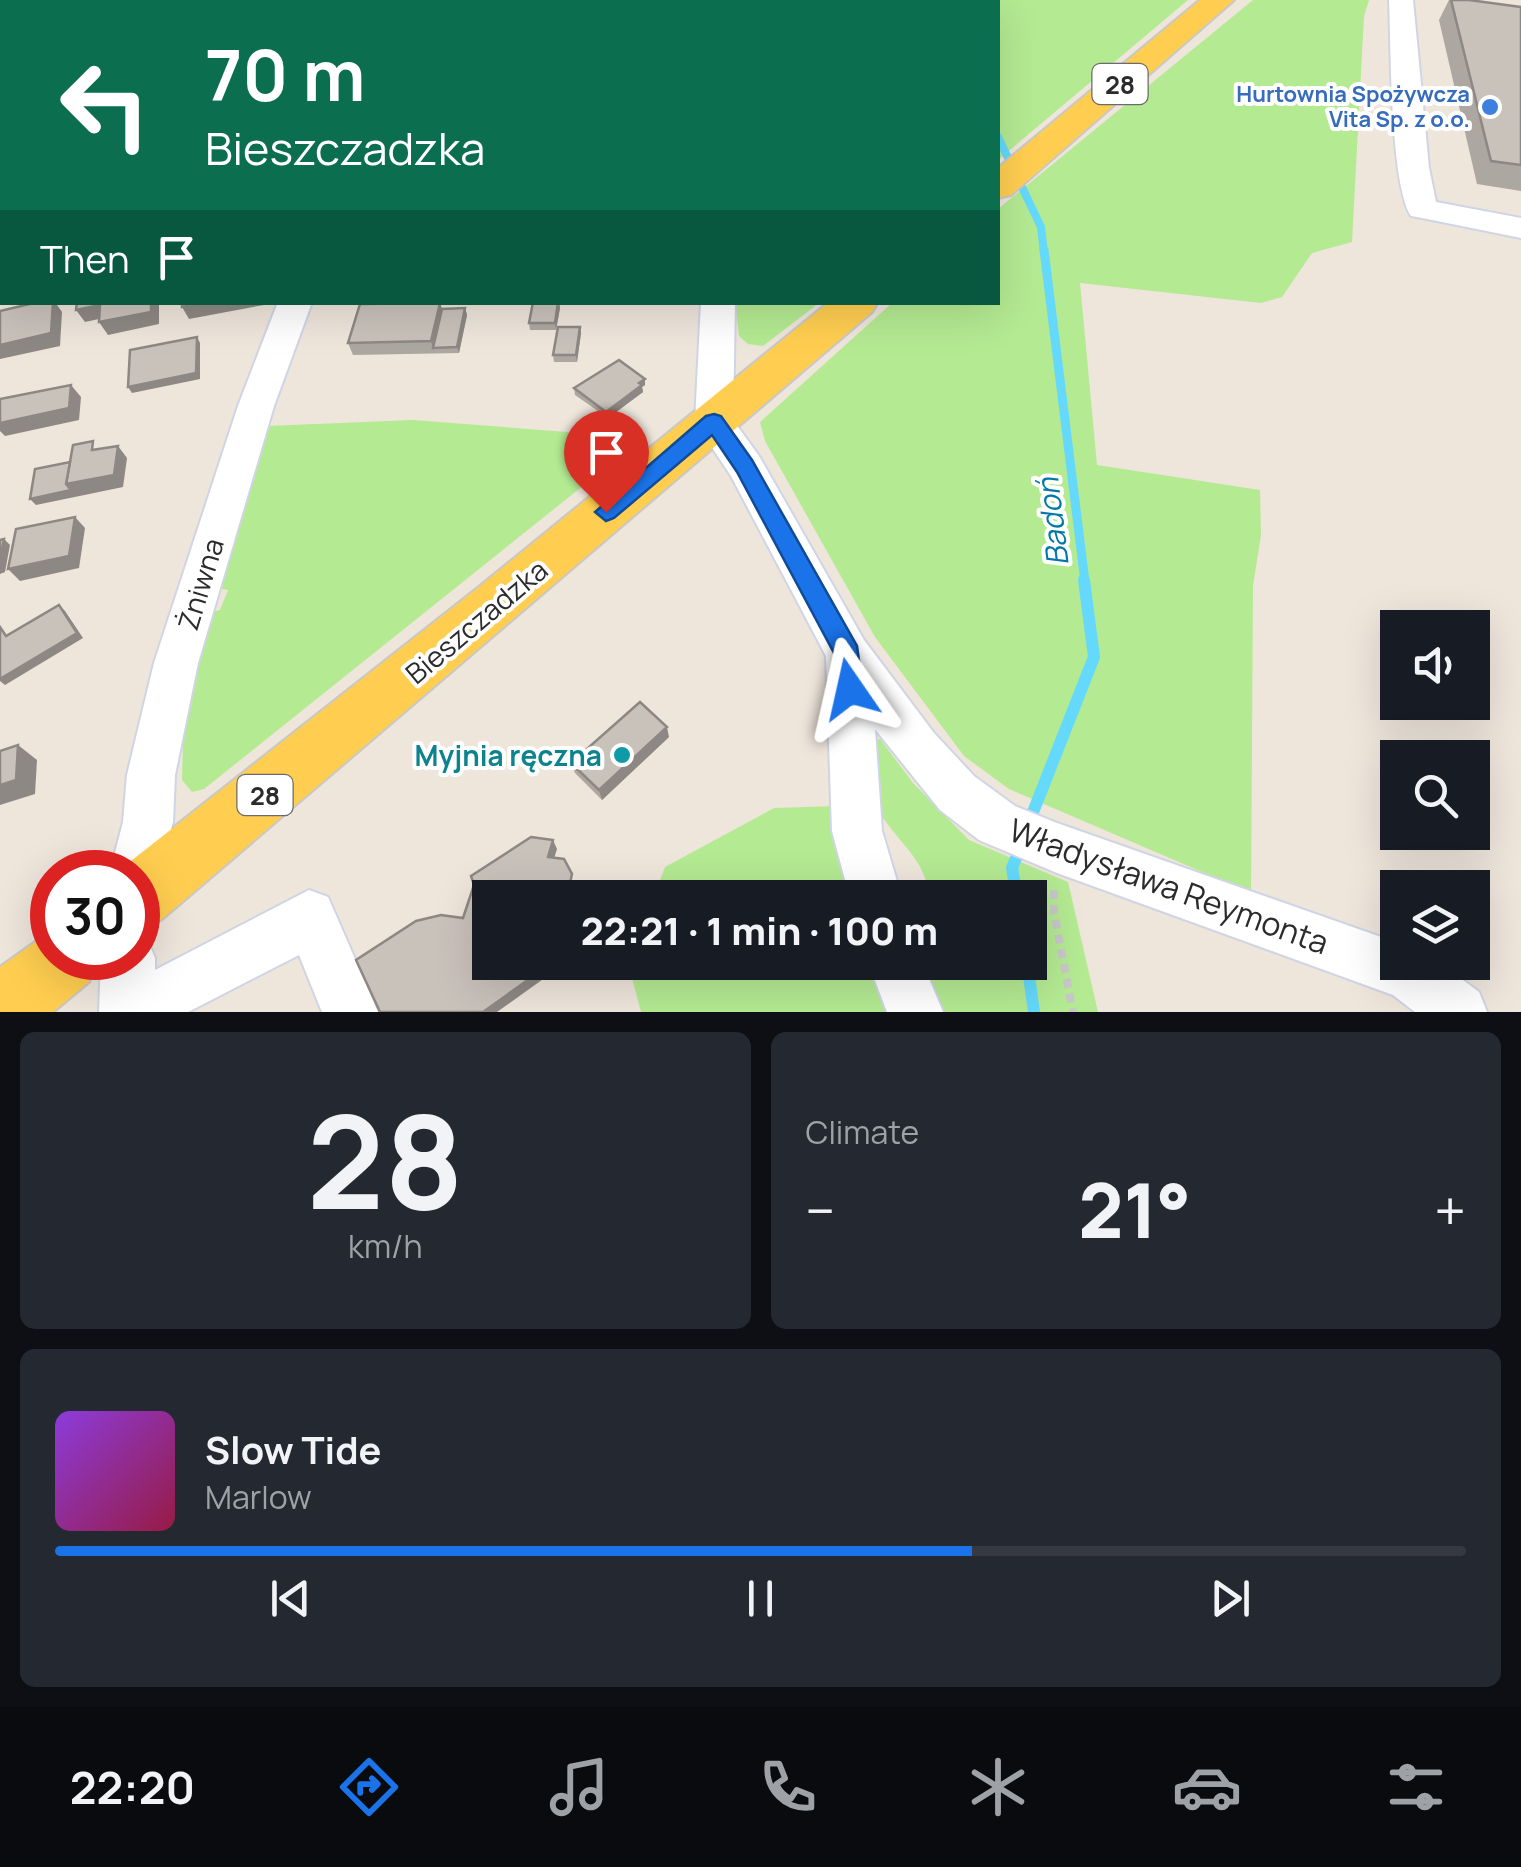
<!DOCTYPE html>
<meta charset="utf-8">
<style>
:root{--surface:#171b24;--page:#242831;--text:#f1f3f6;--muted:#9ea1a6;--line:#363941;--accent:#1a73e8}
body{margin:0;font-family:Manrope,sans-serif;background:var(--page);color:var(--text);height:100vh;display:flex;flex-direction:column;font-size:38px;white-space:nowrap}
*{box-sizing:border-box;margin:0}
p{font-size:32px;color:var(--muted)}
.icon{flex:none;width:55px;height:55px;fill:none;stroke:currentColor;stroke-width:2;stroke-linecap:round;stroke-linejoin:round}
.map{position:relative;height:1012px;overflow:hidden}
.drawer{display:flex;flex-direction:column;gap:20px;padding:20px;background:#0d0f14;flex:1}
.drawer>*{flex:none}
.top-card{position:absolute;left:0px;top:0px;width:1000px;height:305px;box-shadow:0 10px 40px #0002;background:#0b6e4f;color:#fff;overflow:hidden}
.controls{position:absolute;left:1380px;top:610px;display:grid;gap:20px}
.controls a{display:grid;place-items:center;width:110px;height:110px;border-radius:0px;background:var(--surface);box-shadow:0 10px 40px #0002;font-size:50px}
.speed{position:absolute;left:30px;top:850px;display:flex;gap:20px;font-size:50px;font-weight:700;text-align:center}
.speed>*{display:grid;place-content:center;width:130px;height:130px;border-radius:50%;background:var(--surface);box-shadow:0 10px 40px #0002;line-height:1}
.speed .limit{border:15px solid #d22;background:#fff;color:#111}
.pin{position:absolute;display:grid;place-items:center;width:85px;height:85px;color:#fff;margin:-102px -42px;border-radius:50% 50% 50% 0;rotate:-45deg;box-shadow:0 0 10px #0007}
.pin .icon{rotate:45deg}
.me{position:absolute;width:110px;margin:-55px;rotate:349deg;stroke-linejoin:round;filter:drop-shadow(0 0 8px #0008)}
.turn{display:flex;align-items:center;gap:35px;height:210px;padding:0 40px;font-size:45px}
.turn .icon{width:130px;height:130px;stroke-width:2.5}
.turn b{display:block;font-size:70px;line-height:85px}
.then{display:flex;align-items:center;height:95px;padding:0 40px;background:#0003;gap:20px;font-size:38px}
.big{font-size:75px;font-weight:800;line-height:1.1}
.drawer .tile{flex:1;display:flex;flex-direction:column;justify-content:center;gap:15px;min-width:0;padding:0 35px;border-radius:15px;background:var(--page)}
.drawer .dial{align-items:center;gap:0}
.dial b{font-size:130px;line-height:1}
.song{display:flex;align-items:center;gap:30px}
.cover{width:120px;height:120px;border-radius:15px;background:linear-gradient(135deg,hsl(270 70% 55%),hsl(340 70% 35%))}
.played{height:10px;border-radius:5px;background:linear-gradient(90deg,var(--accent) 65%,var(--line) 65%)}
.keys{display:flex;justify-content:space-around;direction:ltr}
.heat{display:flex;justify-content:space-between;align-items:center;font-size:55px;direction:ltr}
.drawer .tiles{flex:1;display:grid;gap:20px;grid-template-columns:1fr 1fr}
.tile:last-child{grid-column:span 2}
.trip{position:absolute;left:472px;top:880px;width:575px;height:100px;border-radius:0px;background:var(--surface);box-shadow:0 10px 40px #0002;font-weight:800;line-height:100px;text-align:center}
.menu{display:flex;height:160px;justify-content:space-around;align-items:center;background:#090b0e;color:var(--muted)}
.menu .icon{width:70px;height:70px}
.menu .selected{color:var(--accent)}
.menu b{font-size:45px;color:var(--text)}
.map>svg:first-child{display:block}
</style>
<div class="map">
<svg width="1521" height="1012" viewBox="0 0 1521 1012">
<rect width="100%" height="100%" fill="#eee5db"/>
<!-- green -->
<g fill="#b4ea92">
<path d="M964 0H1188L998 160V2Z"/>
<path d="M1253 0H1369L1364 16 1352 242 1312 253 1282 297 1261 303 1080 283 1097 465 1260 490 1261 535 1253 586 1251 893 1009 789 964 756 875 637 765 441 760 422 892 303 998 302V209Z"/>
<path d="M735 303H819L763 346 748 344 739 336Z"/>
<path d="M413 420 593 434 624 453 204 789 192 792 182 780 183 744H174L202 614 220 610 228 590 211 587 267 426Z"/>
<path d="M880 739 913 783 969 840 1068 882 1098 1012H932L920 963 1030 962V898L927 897C932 860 883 832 874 799 869 782 871 761 869 743Z"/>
<path d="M838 806 851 897 653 898 665 867 774 808Z"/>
<path d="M628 963H876L895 1012H641Z"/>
</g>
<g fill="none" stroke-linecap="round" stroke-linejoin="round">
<!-- stream-far2 -->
<path stroke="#64d9fb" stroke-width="8" d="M998 137 1041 227 1044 253"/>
<!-- stream-far1 -->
<path stroke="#64d9fb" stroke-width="9" d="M1044 250 1085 582"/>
<!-- stream -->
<g stroke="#64d9fb" stroke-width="12">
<path d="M1028 825 1094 657 1084 580"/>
<path d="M1017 898 1012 868 1021 846"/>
<path d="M1027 962 1034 1012"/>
</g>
<defs>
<g id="minor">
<path d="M716 0H740L741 2H717Z"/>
<path d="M1389 0H1413L1429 168 1436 202 1521 218V238L1422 218 1411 216C1390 184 1391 44 1389 0Z"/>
<rect x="0" y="43" width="2" height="16"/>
<path d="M278 302H312L274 406 198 663 175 775 173 822 154 890 138 897V872H110L123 822 127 775 154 663 238 406Z"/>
<path d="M701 302H735L733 420 759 456 864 640 934 733 974 776 1015 806 1057 823 1398 943V962H1439L1479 992 1487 1012H1415L1393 995 1057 873 979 840 940 810 875 729 882 831 902 898H850L832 831 826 656 731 476 695 422Z"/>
<path d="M309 890 328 897 378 1012H322L299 955 188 1012H99L101 958H138V935L147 939 155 958V970Z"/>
<path d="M868 962H922L943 1012H887Z"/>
</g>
<g id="major">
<path d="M1200 0H1234L1011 195 998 198V168Z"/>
<path d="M829 302H878L872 312 161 920 138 929V872H117L480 586Z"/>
<path d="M52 930V958H98L89 982 53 1012H0V967Z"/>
</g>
</defs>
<!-- minor casing -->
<use href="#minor" stroke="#d0d5e5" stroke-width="4"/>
<!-- major casing -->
<use href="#major" stroke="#c8c8c8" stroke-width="4"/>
<!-- path -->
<path stroke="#c8c8c8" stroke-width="8" stroke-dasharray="9 6" stroke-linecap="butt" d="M1054 890V912L1073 1012"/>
<!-- minor -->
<use href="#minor" fill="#fff" fill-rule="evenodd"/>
<!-- major -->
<use href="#major" fill="#ffce50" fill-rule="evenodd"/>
</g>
<!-- wall -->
<g fill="#ada7a1">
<path d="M1449 0H1469L1521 7V191L1477 184 1439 20Z"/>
<path d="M559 302 560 308 556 330H530L529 323Z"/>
<path d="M440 303 442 309 465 308 467 315 459 353 353 355 348 343Z"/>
<path d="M581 333 577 362H554L553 355Z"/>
<path d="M645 385 642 387 643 392 608 418 575 395 574 388Z"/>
<path d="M669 737 602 800 575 773 571 763Z"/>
</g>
<!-- shaded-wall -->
<g fill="#8d8883">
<path d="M53 302H55L62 312 60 346 0 359V345Z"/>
<path d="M151 302H159V324L108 335 99 322Z"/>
<path d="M204 302H264V305L189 319 182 307Z"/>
<path d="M559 302 560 308 556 330 555 323Z"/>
<path d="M440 303 444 315 433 348 435 354 431 341Z"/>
<path d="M100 305 108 317 85 322 76 310Z"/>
<path d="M465 308 467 315 459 353 457 347Z"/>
<path d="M580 327 581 333 577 362 576 355Z"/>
<path d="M197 337 200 343V379L132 393 128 387Z"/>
<path d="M645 379V385L642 387 643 392 608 418 606 412Z"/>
<path d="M71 385 81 397 79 420 5 436 0 431V423Z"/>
<path d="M118 446 127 458 123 487 36 505 30 499 66 484Z"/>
<path d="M75 517 85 528 79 568 20 581 8 569Z"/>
<path d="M4 539 10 545 5 572 0 574V561Z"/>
<path d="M59 605 65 611 83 638 5 685 0 681V679Z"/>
<path d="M667 727 669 737 602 800 599 790Z"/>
<path d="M18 745 37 760 35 794 0 805V785Z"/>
<path d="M553 840 557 849 552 865 548 857Z"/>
<path d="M553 962H567L497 1012H483Z"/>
</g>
<!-- building -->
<g fill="#c9c2bb" stroke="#8d8883" stroke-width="2.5">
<rect x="383" y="0" width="38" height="2"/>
<path d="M497 0H574L572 2H496Z"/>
<rect x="625" y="0" width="35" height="2"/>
<rect x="784" y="0" width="54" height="2"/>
<path d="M1451 0H1469L1521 7V165L1491 161Z"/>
<path d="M2 5V22L0 23V6Z"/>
<rect x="0" y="140" width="2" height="24"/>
<path d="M38 302H53L51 333 0 345V311Z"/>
<path d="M77 302H151V312L99 322 100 305 76 310Z"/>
<path d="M182 302H204L182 307Z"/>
<path d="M533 302H558L555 323H529Z"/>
<path d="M440 303 431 341 348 343 360 304Z"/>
<path d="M465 308 457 347 433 348 442 309Z"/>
<path d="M558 327H580L576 355H553Z"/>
<path d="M197 337 196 373 128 387 130 350Z"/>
<path d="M619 360 645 379 639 383 642 385 606 412 574 388Z"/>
<path d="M71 385 69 408 0 423V399Z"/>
<path d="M93 441 92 450 118 446 114 475 66 484 73 445Z"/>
<path d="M70 462 66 484 71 490 30 499 35 469Z"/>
<path d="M75 517 69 556 8 569 16 529Z"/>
<path d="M4 539 0 561V540Z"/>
<path d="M59 605 77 633 0 679V627L6 636Z"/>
<path d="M640 702 667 727 599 790 571 763Z"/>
<path d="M18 745 16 780 0 785V751Z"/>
<path d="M531 837 553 840 548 857 564 859 572 874 570 883 582 888 587 898H490V962H553L483 1012H380L356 960 416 921 441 915 463 918 474 885 471 876Z"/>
</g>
<!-- route -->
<path fill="#1a73e8" stroke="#114b97" stroke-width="2.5" d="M714 414 721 416 752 460 857 646 863 689 859 697 850 701 841 697 835 655 737 472 712 435 614 518 606 521 595 512 706 416Z"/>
<!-- markers -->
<circle fill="#3f7fe0" stroke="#fff" stroke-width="4" cx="1490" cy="107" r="10"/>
<circle fill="#0f9aa8" stroke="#fff" stroke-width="4" cx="622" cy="755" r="10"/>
<g text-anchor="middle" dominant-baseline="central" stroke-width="8" stroke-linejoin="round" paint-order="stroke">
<!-- far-shop labels -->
<g font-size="22" font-weight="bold" fill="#366cbe" stroke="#fff" text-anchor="end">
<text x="1470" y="94">Hurtownia Spożywcza<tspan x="1470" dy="25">Vita Sp. z o.o.</tspan></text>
</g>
<!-- shield labels -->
<g fill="#fff" stroke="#6b6b6b" stroke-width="2.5">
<rect x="1092.5" y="64" width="55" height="40" rx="8"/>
<rect x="237.5" y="775" width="55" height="40" rx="8"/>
</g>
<g font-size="25" font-weight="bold" fill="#2b2b2b">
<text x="1120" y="84">28</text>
<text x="265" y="795">28</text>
</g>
<!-- street labels -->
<g font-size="28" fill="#2b2b2b" stroke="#fff">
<text transform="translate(200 584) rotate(-73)">Żniwna</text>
<text transform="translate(476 621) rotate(-40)">Bieszczadzka</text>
</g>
<!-- culture labels -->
<g font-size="28" font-weight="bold" fill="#0d838f" stroke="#fff" text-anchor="end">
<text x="602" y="755">Myjnia ręczna</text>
</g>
<!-- water labels -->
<g font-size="30" font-style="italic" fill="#0077a9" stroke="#fff">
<text transform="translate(1052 522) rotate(-97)">Badoń</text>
</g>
<!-- near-street labels -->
<g font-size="32" fill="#2b2b2b" stroke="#fff">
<text transform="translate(1169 886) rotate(20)">Władysława Reymonta</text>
</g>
</g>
</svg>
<div class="controls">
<a><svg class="icon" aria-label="sound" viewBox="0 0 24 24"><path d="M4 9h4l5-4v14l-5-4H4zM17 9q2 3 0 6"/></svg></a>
<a><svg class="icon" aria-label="search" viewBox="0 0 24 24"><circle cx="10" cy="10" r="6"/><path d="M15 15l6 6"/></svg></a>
<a><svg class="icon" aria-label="layers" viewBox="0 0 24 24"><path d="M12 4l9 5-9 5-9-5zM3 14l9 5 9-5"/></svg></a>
</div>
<div class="speed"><div class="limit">30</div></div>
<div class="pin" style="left:606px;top:512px;background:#d93025"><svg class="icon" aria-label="arrive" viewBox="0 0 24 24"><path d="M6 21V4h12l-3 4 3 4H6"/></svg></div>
<svg class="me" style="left:850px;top:689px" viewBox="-20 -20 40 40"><path d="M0-17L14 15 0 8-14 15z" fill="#1a73e8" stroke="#fff" stroke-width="4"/></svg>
<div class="trip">22:21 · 1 min · 100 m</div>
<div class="top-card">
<div class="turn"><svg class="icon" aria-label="left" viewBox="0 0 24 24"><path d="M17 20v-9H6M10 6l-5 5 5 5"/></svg><div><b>70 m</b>Bieszczadzka</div></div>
<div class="then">Then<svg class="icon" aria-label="arrive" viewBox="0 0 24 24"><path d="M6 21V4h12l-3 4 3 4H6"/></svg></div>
</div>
</div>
<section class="drawer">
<div class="tiles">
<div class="tile dial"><b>28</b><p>km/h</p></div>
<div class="tile"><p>Climate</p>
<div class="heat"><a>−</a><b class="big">21°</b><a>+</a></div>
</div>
<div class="tile">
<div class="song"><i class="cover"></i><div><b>Slow Tide</b><p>Marlow</p></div></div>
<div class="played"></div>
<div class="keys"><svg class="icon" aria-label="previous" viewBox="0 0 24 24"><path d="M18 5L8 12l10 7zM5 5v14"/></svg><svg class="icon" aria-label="pause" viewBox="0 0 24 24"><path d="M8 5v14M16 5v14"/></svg><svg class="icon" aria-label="next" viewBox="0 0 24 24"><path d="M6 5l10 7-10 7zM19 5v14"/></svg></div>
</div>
</div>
</section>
<nav class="menu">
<b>22:20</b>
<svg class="icon selected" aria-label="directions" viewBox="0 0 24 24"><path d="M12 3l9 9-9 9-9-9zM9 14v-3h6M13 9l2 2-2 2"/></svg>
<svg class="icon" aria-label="music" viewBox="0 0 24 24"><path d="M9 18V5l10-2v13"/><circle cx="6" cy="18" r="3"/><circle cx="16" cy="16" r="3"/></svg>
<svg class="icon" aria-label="phone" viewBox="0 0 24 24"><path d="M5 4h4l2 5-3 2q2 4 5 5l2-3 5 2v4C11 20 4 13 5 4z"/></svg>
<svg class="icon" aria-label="climate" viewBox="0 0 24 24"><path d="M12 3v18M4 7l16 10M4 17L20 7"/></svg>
<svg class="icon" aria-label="car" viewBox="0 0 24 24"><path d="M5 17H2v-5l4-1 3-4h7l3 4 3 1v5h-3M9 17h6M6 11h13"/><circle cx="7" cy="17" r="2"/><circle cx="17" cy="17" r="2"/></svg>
<svg class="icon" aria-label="filters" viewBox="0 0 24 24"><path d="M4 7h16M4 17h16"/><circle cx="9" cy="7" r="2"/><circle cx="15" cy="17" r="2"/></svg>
</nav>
